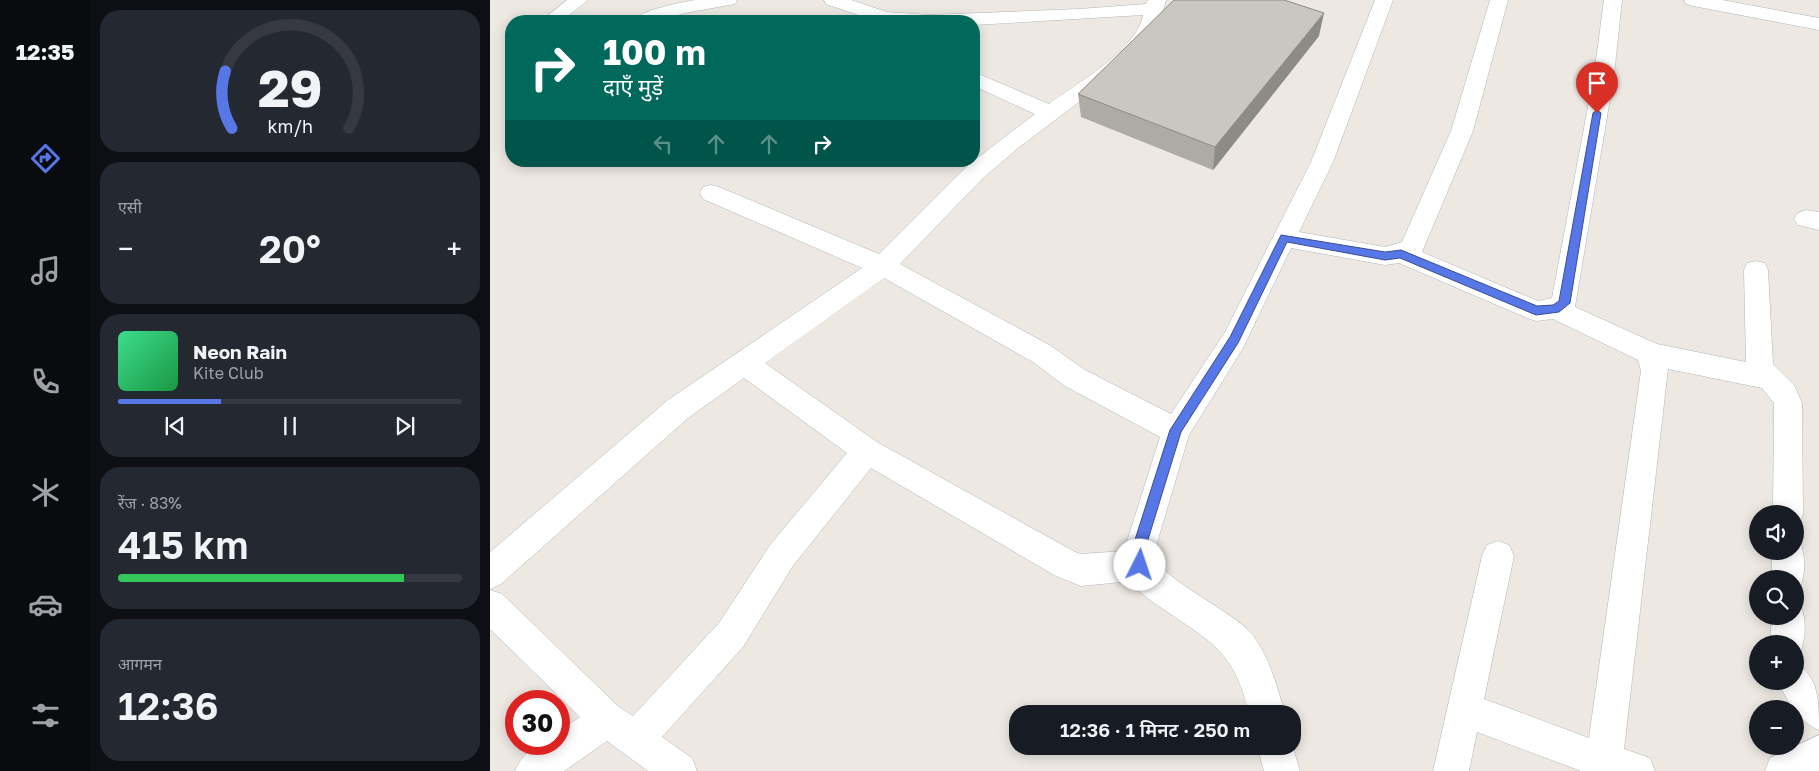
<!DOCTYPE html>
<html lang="hi">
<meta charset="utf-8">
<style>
:root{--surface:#171b24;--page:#242831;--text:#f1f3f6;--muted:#9ea1a6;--line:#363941;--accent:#5777e6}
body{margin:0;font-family:"Golos Text","Noto Sans Devanagari",sans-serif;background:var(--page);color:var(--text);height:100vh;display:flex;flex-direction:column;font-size:19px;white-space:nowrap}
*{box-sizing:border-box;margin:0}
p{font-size:16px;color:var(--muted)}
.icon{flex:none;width:28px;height:28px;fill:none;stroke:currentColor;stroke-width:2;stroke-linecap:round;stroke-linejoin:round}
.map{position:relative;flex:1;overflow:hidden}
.side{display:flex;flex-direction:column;gap:10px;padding:10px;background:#0d0f14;width:400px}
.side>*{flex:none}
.top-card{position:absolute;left:15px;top:15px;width:475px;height:152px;border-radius:20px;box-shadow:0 2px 12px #0003;background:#00695c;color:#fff;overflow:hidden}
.buttons{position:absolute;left:1259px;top:505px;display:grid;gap:10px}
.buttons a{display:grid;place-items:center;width:55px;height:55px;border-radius:50%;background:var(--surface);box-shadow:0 2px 12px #0003;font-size:25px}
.speed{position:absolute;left:15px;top:690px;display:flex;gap:10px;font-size:25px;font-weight:700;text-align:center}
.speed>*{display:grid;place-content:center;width:65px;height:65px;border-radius:50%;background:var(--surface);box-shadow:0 2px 12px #0003;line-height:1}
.speed .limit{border:8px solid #d22;background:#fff;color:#111}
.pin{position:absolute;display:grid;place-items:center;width:42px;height:42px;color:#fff;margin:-51px -21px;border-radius:50% 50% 50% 0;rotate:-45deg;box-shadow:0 0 5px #0007}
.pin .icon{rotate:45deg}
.me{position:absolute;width:55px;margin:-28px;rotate:4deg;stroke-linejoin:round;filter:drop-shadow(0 0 4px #0008)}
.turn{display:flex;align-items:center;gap:18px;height:105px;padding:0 15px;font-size:22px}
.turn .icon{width:65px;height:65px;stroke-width:2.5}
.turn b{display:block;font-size:35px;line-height:42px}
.lanes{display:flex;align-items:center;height:48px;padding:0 15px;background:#0003;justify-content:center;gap:25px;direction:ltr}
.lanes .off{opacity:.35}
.big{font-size:38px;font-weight:600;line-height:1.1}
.side .widget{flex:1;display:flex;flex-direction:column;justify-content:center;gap:8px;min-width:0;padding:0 18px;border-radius:20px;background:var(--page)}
.side .dial{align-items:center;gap:0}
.dial svg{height:130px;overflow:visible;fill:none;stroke:var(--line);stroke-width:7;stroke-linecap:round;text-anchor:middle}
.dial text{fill:var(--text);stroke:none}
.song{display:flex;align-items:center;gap:15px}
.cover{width:60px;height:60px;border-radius:8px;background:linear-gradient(135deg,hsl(150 70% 55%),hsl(140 70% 35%))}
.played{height:5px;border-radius:2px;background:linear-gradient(90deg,var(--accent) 30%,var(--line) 30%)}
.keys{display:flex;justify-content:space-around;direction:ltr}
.heat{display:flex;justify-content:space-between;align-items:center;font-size:28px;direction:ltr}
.charge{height:8px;border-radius:4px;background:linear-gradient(90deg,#34c759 83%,var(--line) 0)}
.trip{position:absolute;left:519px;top:705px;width:292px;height:50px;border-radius:20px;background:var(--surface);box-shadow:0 2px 12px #0003;font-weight:600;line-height:50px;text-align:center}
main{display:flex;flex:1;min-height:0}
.tabs{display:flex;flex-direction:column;width:90px;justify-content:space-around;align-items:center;background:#090b0e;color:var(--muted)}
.tabs .icon{width:35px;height:35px}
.tabs .selected{color:var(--accent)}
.tabs b{font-size:22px;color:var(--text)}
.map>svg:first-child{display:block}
</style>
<main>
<nav class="tabs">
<b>12:35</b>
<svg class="icon selected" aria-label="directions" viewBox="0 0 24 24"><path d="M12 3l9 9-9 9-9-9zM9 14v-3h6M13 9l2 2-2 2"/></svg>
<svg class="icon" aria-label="music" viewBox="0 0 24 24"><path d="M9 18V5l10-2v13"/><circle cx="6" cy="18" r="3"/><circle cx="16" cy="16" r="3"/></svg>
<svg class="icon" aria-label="phone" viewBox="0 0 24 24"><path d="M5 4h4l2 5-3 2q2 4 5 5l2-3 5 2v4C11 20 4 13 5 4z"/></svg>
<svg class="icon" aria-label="climate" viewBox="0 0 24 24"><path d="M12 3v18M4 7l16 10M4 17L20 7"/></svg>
<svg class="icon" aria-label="car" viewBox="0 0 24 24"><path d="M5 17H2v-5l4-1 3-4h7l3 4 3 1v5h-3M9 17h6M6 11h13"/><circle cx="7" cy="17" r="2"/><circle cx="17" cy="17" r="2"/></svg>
<svg class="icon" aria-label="filters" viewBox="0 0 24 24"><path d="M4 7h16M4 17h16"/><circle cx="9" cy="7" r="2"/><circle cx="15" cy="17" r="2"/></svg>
</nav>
<section class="side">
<div class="widget dial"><svg viewBox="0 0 100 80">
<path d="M14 69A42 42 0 1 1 86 69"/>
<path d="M14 69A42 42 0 0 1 10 34" stroke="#5777e6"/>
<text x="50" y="56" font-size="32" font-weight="700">29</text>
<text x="50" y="72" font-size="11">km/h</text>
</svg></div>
<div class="widget"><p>एसी</p>
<div class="heat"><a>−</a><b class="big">20°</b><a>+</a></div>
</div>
<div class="widget">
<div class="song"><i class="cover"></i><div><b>Neon Rain</b><p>Kite Club</p></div></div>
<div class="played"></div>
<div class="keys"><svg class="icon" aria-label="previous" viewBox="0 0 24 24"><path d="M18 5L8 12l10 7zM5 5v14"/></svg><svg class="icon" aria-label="pause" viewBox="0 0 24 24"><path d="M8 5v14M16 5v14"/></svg><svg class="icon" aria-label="next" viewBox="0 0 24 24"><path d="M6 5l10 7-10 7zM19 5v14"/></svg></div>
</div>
<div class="widget"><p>रेंज · 83%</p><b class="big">415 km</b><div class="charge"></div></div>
<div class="widget"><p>आगमन</p><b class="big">12:36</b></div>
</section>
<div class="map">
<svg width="1329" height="771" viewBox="0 0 1329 771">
<rect width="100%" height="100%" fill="#ede8e2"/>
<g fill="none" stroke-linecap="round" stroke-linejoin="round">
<defs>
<g id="minor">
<path d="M77 0H98L72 21H51Z"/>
<path d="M205 0H247L245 4 195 13 168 21H144C152 9 190 3 205 0Z"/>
<path d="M334 0H361L397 12 439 15 589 9 656 4 658 0H676L668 28 638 65 528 148 493 178 410 264 561 346 595 370 681 414 735 332 821 162 885 0H903L843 162 809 232 895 247 912 242 961 131 1000 0H1018L983 131 932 252 1048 301 1062 298 1104 75 1114 0H1132L1124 75 1085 307 1167 344 1256 362 1254 270 1257 263 1266 261 1275 263 1278 270 1283 364 1304 385 1312 403 1313 514 1309 524 1305 526V514H1283L1284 403 1272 388 1178 369 1134 749 1160 758 1165 771H1091L987 732 979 771H943L992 556 997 545 1008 541 1019 545 1024 556 994 699 1099 738 1151 371 1148 360 1063 319 1046 321 1037 318 909 263 895 265 801 248 753 348 699 435 666 546 665 558C671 577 740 611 758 630 778 651 787 686 795 714H759C745 652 723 643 673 609 662 601 648 593 642 581L591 586 566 576 381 468 302 567 253 647 172 737 202 758 207 771H158L117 741 74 771H25C34 750 47 744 69 744V731L90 717 0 629V590L12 594 129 707 143 716 229 623 280 545 357 453 254 378 198 418 11 584 0 589V552L178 400 372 268 213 199 210 193 213 187 221 185 229 187 389 254 477 166 545 114 484 86V72L559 104C586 84 647 50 653 15L484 25V21H386L336 4ZM394 278 543 362 575 386 670 437 634 551 591 554 585 552 387 442 275 363Z"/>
<path d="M1194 0H1232L1329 18V30L1203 6 1196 4Z"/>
<path d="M1316 210 1329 212V230L1308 225 1304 219 1308 213Z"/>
<path d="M1305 539 1309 540C1316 556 1316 574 1309 590L1305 592V579H1282V551H1305Z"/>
<path d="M1305 602 1310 604C1317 621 1316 639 1309 656L1305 657V644H1280L1282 616H1305Z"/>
<path d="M1305 663C1329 676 1329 701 1329 730 1310 722 1296 700 1288 681H1305Z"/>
<path d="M1329 735V771H1275L1280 758Z"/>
<path d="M802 745 810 771H774L767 746Z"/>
</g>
</defs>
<!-- minor casing -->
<use href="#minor" stroke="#b3b5bc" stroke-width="1"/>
<!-- minor -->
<use href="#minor" fill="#fff" fill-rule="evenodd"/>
</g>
<!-- wall -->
<path fill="#aeaaa5" d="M829 36 723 170 591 117 588 94Z"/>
<!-- shaded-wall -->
<path fill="#8d8b86" d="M834 13 829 36 723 170 725 147Z"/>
<!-- building -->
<path fill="#cac6c0" stroke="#8d8b86" d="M684 0H794L834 13 725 147 588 94Z"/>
<!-- route -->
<path fill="#5777e6" stroke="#394d96" d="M1107 110 1111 113 1080 303 1069 312 1046 315 910 258 895 260 797 242 748 343 691 432 656 546 654 570 650 572 645 570 643 546 680 430 740 337 791 235 895 252 911 250 1047 306 1063 305 1069 301 1103 113Z"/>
</svg>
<div class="buttons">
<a><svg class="icon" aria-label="sound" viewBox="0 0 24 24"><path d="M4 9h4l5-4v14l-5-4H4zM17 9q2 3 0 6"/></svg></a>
<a><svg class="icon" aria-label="search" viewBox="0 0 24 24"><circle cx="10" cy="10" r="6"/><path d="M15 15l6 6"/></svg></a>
<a>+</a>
<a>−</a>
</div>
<div class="speed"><div class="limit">30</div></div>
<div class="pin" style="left:1107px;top:113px;background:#d93025"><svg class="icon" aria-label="arrive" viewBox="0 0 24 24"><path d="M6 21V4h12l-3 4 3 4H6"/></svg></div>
<svg class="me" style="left:650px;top:565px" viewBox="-20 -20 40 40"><circle r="19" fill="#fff"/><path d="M0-13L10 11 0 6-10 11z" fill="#5777e6"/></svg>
<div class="trip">12:36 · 1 मिनट · 250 m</div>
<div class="top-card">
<div class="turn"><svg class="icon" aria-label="right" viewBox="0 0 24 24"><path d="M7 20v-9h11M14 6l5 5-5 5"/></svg><div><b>100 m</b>दाएँ मुड़ें</div></div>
<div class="lanes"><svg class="icon off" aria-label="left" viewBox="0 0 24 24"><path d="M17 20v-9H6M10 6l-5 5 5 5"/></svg><svg class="icon off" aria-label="ahead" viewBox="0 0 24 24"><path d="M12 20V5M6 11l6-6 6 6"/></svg><svg class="icon off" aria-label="ahead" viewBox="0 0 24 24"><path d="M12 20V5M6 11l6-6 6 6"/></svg><svg class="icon" aria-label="right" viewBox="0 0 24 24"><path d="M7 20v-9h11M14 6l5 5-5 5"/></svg></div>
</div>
</div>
</main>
